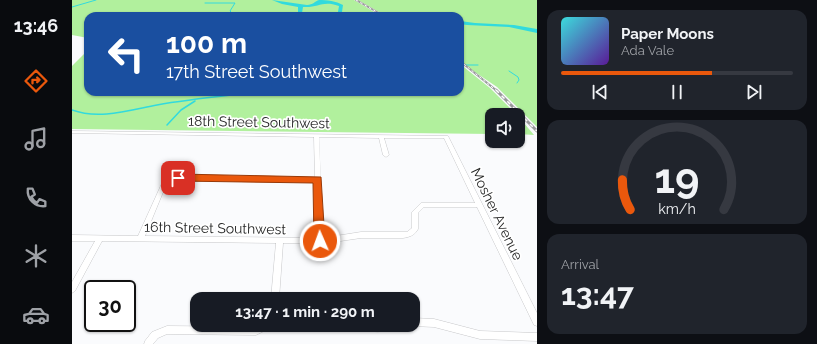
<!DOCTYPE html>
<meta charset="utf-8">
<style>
:root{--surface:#171b24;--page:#20242c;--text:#f1f3f6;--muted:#9ea1a6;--line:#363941;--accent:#ea580c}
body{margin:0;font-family:Raleway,sans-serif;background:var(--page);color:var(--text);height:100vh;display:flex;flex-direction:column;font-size:15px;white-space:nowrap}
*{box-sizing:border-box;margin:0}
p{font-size:13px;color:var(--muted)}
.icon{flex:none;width:22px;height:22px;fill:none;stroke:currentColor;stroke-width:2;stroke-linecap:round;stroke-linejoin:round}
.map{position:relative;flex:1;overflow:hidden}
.panel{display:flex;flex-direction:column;gap:10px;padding:10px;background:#0d0f14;width:280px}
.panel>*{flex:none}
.banner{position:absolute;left:12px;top:12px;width:380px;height:84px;border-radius:12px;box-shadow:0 1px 3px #0004;background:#1a4fa0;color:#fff;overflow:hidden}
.fabs{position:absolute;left:413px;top:108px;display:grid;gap:8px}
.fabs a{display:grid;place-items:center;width:40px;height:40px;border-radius:8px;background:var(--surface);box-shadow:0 1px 3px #0004;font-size:20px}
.speed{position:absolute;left:12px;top:280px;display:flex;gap:8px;font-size:20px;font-weight:700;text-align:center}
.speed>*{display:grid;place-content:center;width:52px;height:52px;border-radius:50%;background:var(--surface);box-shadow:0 1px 3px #0004;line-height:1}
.speed .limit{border:2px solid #111;border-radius:6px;background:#fff;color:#111}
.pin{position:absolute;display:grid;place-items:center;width:34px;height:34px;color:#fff;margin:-17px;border-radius:8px;box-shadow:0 2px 6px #0006}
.me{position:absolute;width:44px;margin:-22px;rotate:358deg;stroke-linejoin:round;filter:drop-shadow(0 0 3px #0008)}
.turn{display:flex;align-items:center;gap:14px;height:84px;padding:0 16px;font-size:18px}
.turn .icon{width:52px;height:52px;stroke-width:2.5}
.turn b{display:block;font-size:28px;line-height:34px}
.big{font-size:30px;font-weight:700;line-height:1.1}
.panel .widget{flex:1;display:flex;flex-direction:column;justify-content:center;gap:6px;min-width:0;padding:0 14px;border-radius:12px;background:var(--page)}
.panel .dial{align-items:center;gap:0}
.dial svg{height:104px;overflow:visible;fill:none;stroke:var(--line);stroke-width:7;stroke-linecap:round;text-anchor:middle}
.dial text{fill:var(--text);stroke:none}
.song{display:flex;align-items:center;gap:12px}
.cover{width:48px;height:48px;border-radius:6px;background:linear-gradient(135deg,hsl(180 70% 55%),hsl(270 70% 35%))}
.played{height:4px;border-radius:2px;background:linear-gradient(90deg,var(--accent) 65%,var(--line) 65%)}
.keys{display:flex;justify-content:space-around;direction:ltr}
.trip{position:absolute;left:118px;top:292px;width:230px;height:40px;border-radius:12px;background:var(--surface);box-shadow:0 1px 3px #0004;font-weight:700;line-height:40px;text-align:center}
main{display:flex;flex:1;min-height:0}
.menu{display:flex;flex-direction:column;width:72px;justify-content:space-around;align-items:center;background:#090b0e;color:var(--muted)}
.menu .icon{width:28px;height:28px}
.menu .on{color:var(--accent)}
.menu b{font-size:18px;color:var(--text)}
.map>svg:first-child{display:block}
</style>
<main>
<nav class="menu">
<b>13:46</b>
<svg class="icon on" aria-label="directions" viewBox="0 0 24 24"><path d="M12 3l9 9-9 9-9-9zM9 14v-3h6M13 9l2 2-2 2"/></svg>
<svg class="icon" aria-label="music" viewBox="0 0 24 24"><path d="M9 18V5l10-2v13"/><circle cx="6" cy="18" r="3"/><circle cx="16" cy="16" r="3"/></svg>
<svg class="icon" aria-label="phone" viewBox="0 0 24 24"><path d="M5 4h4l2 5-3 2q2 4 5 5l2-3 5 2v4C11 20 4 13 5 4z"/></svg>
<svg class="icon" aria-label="climate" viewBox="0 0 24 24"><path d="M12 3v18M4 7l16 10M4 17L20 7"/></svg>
<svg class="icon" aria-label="car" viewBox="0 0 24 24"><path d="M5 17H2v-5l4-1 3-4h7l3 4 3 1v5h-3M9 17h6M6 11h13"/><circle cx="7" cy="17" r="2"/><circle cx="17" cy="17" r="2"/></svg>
</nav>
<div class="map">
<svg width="465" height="344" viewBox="0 0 465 344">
<rect width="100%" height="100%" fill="#fafbfd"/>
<!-- green -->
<g fill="#b1f09d">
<path d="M0 0H282L309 16H16V38L0 35Z"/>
<path d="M286 0H465V127L425 87 388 62V16H314Z"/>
<path d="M16 50V92H388V64L418 88 445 115H420V134L0 129V66Z"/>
<path d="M446 116 462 135 446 134Z"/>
</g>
<!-- water -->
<path fill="#32dadd" d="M388 21 403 23 442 25 465 29V33L437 27 395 25 388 24Z"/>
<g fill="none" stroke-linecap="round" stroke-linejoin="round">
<!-- stream-far1 -->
<g stroke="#32dadd" stroke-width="1">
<path d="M133 3H163L158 11 163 16"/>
<path d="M0 7 24 0"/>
<path d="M388 65H406"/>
<path d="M437 71 446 77 447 80 445 83"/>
</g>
<!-- stream -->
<g stroke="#32dadd" stroke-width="1.5">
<path d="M232 92H242"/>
<path d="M0 110C27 120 58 110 85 105 118 99 152 96 186 92"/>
<path d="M95 125 109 110 123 101"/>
</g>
<!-- river -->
<path fill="#32dadd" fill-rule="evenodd" d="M200 0 235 5C241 5 243 1 247 0 255 0 264 1 271 5L270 12 273 16H269L266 12 267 6C250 0 247 8 231 7L230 13 243 16 226 15V7L210 4Z"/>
<defs>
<g id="minor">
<path d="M0 131 376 136 465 313V326L462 325 405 207H352L346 213V229C343 235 338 237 331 238H289L248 244 211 243 207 299H199L204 243 30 241 3 291 0 293V282L23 241H0V235L66 236 90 183 97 178 106 176 243 178 242 137 0 133ZM247 137 307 138 311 155 314 157 317 155 312 138H372L403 203H349L340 212V228L335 232H289L251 238ZM106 180 243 182 245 238 73 236 94 185 100 181Z"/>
<path d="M341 318 362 319 408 331 465 333V341L408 339 362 327 341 326 338 325H341Z"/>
<path d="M187 325H199L198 328 184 335 95 334 86 338 81 344H72L73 341 80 332 95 326 183 327Z"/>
<path d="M300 325H325L324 328C317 330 307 333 300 331L299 328Z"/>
</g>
</defs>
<!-- minor casing -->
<use href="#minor" stroke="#949596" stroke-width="0.5"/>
<!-- minor -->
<use href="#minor" fill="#fff" fill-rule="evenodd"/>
<defs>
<g id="rail-far1">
<path d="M284 0 312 16"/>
<path d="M388 61 425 91"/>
</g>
<path id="rail" d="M424 90 465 131"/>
</defs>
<!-- rail-far1 casing -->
<use href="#rail-far1" stroke="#999a9b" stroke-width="2"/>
<!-- rail casing -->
<use href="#rail" stroke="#999a9b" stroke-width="3"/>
<!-- rail-far1 -->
<use href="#rail-far1" stroke="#fff" stroke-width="1" stroke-dasharray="2.5" stroke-linecap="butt"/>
<!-- rail -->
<use href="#rail" stroke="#fff" stroke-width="1.5" stroke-dasharray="4" stroke-linecap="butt"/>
</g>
<!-- route -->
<path fill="#ea580c" stroke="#983908" d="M106 174 249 177 253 241 252 244H244L242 241 241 183 106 181 101 178Z"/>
<g text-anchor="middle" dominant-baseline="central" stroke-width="3.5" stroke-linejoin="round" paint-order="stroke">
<!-- street labels -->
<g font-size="14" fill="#262727" stroke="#fff">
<text transform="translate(187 122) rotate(1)">18th Street Southwest</text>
<text transform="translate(425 214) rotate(64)">Mosher Avenue</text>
<text transform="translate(143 228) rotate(1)">16th Street Southwest</text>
</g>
</g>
</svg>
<div class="fabs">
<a><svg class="icon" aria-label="sound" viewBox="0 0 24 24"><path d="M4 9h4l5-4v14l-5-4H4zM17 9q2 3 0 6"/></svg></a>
</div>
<div class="speed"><div class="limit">30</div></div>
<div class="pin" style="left:106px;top:178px;background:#d93025"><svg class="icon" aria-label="arrive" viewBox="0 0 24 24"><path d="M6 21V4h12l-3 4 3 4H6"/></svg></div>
<svg class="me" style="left:248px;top:241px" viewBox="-20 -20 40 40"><circle r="17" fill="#ea580c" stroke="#fff" stroke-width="3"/><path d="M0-11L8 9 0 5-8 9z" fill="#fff"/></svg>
<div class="trip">13:47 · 1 min · 290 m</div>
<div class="banner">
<div class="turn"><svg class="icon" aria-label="left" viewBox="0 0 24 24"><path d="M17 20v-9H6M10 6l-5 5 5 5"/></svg><div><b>100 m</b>17th Street Southwest</div></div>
</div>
</div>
<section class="panel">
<div class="widget">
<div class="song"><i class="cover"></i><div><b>Paper Moons</b><p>Ada Vale</p></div></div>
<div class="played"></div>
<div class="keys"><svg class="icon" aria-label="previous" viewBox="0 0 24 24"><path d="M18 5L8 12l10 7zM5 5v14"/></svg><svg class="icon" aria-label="pause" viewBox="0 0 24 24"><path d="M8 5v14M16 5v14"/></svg><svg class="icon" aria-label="next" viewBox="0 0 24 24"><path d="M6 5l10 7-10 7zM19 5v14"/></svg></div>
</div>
<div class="widget dial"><svg viewBox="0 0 100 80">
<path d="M14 69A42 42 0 1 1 86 69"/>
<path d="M14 69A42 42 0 0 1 8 46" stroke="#ea580c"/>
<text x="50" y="56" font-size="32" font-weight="700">19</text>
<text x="50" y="72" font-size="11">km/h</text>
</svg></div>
<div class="widget"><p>Arrival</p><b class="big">13:47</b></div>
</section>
</main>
